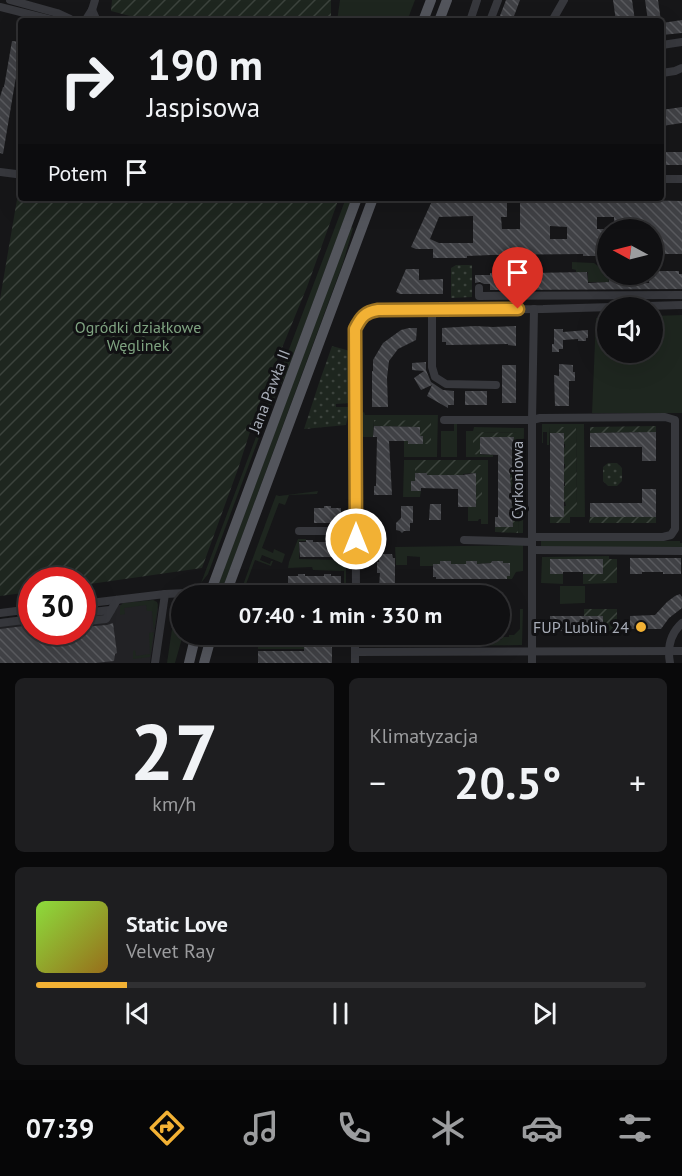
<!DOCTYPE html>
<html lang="pl">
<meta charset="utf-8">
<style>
:root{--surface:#101012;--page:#1e1e20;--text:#f1f3f6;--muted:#9c9d9f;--line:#303032;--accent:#f2b134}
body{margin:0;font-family:"PT Sans",sans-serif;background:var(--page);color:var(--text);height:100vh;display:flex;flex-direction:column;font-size:22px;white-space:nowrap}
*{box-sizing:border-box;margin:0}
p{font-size:20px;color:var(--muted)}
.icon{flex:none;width:33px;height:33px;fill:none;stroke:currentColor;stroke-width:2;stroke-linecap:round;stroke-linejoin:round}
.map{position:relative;height:663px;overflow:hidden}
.drawer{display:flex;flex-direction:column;gap:15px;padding:15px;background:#09090a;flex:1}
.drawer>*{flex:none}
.top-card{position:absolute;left:18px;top:18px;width:646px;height:183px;border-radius:6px;box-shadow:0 6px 24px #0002,0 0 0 2px var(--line);background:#101012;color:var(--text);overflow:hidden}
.needle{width:39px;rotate:277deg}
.controls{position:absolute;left:597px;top:219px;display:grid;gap:12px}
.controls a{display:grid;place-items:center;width:66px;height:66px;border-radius:50%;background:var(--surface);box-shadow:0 6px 24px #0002,0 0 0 2px var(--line);font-size:30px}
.speed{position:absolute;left:18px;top:567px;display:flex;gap:12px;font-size:30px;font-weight:700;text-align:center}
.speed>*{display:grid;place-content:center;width:78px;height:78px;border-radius:50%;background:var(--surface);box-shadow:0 6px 24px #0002,0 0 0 2px var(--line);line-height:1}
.speed .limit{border:9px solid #d22;background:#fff;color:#111}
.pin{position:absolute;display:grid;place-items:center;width:51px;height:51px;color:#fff;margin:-62px -26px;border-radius:50% 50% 50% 0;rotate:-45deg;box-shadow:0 0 6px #0007}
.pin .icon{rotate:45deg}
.me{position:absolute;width:66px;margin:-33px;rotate:0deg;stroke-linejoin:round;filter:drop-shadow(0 0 4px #0008)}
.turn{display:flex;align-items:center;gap:21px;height:126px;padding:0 30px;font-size:27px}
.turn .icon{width:78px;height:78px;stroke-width:2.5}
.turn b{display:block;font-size:42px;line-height:51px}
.then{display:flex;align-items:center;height:57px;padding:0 30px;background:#0003;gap:12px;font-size:22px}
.big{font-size:45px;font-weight:600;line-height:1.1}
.drawer .widget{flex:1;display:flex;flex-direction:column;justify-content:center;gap:9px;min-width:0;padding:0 21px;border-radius:9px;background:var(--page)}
.drawer .dial{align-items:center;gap:0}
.dial b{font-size:78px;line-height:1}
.song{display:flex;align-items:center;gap:18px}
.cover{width:72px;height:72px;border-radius:9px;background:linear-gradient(135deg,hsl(90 70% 55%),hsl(40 70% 35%))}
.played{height:6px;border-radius:3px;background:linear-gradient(90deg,var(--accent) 15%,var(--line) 15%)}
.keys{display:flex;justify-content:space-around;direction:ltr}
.heat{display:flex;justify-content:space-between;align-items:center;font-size:33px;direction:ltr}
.drawer .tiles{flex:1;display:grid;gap:15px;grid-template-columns:1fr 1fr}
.widget:last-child{grid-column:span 2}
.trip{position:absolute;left:171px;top:585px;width:339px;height:60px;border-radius:30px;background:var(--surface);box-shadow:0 6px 24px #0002,0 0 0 2px var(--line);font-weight:600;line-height:60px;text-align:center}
.tab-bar{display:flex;height:96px;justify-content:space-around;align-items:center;background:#060607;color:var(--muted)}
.tab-bar .icon{width:42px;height:42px}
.tab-bar .active{color:var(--accent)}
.tab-bar b{font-size:27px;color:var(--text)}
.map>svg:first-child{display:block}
</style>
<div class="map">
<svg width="682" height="663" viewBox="0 0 682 663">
<defs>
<pattern id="park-dots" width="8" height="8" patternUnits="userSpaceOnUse" patternTransform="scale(1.5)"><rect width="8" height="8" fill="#1e261f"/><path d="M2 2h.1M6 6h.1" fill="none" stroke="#3c433d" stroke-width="1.8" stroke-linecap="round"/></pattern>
<pattern id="garden-furrows" width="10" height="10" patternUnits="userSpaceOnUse" patternTransform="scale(1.5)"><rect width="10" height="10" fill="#1e261f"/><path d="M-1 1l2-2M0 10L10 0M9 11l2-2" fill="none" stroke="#3c433d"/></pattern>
<pattern id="building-back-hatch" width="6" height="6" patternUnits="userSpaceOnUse" patternTransform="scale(1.5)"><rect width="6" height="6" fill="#404145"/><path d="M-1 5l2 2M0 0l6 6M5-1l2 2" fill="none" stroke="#595a5e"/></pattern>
</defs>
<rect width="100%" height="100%" fill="#161618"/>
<!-- built -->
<path fill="#222225" d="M155 601 158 609 150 663H0V619L31 615 32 632H82L83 609Z"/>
<!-- grass -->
<g fill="#1e261f">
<path d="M340 0H415L407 21H337Z"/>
<path d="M346 198H352L286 375 272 403 208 574 201 583Z"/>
<path d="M351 227 353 228 343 263 224 585 215 593Z"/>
<path d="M572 262 594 263 599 267 607 270 609 282H588V272H576V270L572 269Z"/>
<path d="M522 263H532L533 273H529V282H511L510 273H496L503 269Z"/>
<path d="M682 315V413H592L596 318 607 317 608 352H652L653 316Z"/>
<path d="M364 412 365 415H438L437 457H404V441H408V444H431V421H374L373 437H363L362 435V413Z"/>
<path d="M457 422V457H441V431H454V423Z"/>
<path d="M542 424H584L585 517H577L576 427H550L549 445H547V432H543V443H542Z"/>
<path d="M474 427 524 428 523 533H518L519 433 474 432 473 454 493 455V457H466V431H473Z"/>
<path d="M404 460H415V481H411V490L421 491 420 497H403Z"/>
<path d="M476 460H488V524H481V519H479L478 521H468V507L482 506 481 466H476Z"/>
<path d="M318 491 317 494 289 495 285 505 279 503 262 548 273 553 274 549 285 554 282 563 262 555 260 560 270 564 271 561H273L271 566 255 560 242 595 239 596 276 495 279 496Z"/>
<path d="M333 535H346V595H344V571L313 570 312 567 288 568 289 562 298 539H306V541H299V559L341 560 342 541H334Z"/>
<path d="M541 541H680V543H682V547L541 548Z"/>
<path d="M523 545V571L516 572 512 579H507V576H510V564L503 563 502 561H492L491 563 477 564 466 561V564H451V561H441L440 564H433V566H420V557L407 556V565H396L395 547Z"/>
<path d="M609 556V559H617V583L583 584V574H603L602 559H558L555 561 554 559H550V574H563V584L541 583 542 557Z"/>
<path d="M560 586H585V603L560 604Z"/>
<path d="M153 600 157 602 158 605 150 657 133 659V651L135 650 136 656 150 654 149 633 154 632 152 611H147L146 605 124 608 125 614 120 615V606L123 603Z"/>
<path d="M520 609H523L522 645 427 646 423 643V635H432V637H439L440 640H450L451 637H465V640H476V637H491V640H501L502 637H509V635H514L520 629Z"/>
<path d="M181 614 182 634 183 635 175 663H167L173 622Z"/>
<path d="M263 636H274V641H302V636H304V649H258V645Z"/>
</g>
<!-- park -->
<g fill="url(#park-dots)">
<path d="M456 265H472V297L451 298V268Z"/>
<path d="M332 346 350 351V403L336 404V407H350L346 425 304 429 319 383Z"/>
<path d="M608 463H617L622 468V481L617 486H608L603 481V467Z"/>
</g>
<!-- garden -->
<g fill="url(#garden-furrows)">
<path d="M112 0H331V21H149L111 11Z"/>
<path d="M21 176V198H339L307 287 259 404 238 469 202 568 83 585 82 580H32L31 592 0 596V299Z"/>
<path d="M374 420 431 421V444H423V436H420V427L374 426Z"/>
<path d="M656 426V432L590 433V427Z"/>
<path d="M550 427H576L577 517H570V523H550V517H564V506H566L565 502H564V486H565V482H564V468H565V464H564V448L565 447V444H564V433H550Z"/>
<path d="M473 432 519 433 518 533 495 532V527H513V512L510 511 512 504V487L510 486V472H512L510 451 513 450 514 438H493L492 437H481L480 455 473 454Z"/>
<path d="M415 460H476V465H482V507H476V495L475 494 476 473 463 474V477L456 476V475H434L427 476V473H415Z"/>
<path d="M590 517H656V523H589Z"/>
<path d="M603 559H617V581H585V574H603Z"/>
<path d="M584 609H617V631H603V616H588L584 618Z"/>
</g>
<!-- building -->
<g fill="url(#building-back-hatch)" fill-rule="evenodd">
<path d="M506 0H520L514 16 525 21H498Z"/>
<path d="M613 0H632L635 21H616Z"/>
<path d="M645 0H658L661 21H648Z"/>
<path d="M682 20V33L662 35V23Z"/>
<path d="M12 41 21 42V53H20L3 154 0 153V97L3 87H4Z"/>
<path d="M682 107V123L662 126V110Z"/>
<rect x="662" y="152" width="20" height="13"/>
<path d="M633 200 682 201V254H652V230H614V217H597V229H608V256H583V254L491 255 467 256V258H433V249H416L411 247 432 201H507V217H501L502 229H520V202H614L633 201ZM473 216V243H439L430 239 439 217ZM550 226 567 227V239H550Z"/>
<path d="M406 269H419V280L443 279V294H400L396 292Z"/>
<path d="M656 271H679V274H682V289L490 290V284H484L480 282 475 283V275H490V273H510V283H530V273L587 272 588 283 609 282V274H628V283H649V276L656 274Z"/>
<path d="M475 326 493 327 516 326V346L508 345V344L449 345H446V342H442V328Z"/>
<path d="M409 328H417L416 340 398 349 389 361 387 378 388 407H372V371H373V360L383 343 401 330Z"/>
<path d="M554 329H563V332L588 330V338H586V341H578V339L563 340V349H559V352H552V344H554Z"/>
<path d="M426 362V370L431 382 443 390 454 391V405H448V408L427 396 432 385 421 390 414 378 424 371 412 370V363Z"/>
<path d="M559 364 573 365V372H575V381H569V406H555L554 375 559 376Z"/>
<rect x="502" y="365" width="14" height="38"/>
<rect x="465" y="391" width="22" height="14"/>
<path d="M374 426 420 427V436H423V444H408V441H389L392 495H374V486H376L377 437H373Z"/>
<path d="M656 432V461H642V447H590V433Z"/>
<rect x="550" y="433" width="14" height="84"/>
<path d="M480 437H514L512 451V472H510L513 527H495V517H498V455L480 454Z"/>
<path d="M415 473H427V475H463L476 473V507H458V489L421 488V491H411V481H415Z"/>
<path d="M642 489H656V517H590V503H642Z"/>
<path d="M430 504H441V520H429Z"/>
<path d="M324 506H331V508H341V523H314V508H324Z"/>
<path d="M401 506H413V523H410V531H404L402 533 400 531 396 530V523L401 518Z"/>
<path d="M306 540H313V542H327V540H334V542H341V557H300L299 542H306Z"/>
<path d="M379 554H392L393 558H395V588H393V596H377V587H379L380 573H377V562H379Z"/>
<path d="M630 558H681V574H663V572H642V574H630Z"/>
<path d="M550 559H603V574H583V572H563V574H550Z"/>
<path d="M440 561H451V564H466V561H477V564L491 563 492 561H503V563H510V576H507V579H436V577H433V564H440Z"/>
<path d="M298 574H305V576H324V574H331V576H341V591H288V576H298Z"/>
<path d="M680 594 682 597V608L669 618 661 629H630V616L655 615 667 602 675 596Z"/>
<path d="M550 616H603V631H583V629H562V631H550Z"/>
<path d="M113 623 117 653 115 654 114 661 96 663H0V629L32 625V632H82V627L107 625Z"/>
<path d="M304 644H332V663H258V651H304Z"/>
</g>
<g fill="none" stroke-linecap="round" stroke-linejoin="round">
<!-- minor -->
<g stroke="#37383d" stroke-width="8">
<path d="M10 0 57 13 70 19"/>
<path d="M0 7 52 20 73 21"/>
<path d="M92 10 97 21"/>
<path d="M85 21 92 10 95 0"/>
<path d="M470 21 477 0"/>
<path d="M490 21 498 0"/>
<path d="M552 21 564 0"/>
<path d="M662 45 682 42"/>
<path d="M662 73 675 71 682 68"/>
<path d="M0 172 16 174"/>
<path d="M662 179H682"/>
<path d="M479 288V296L682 295"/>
<path d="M432 310V367L435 377 446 384 496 385"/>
<path d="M444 420H532L540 418 665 417 675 420V529L671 535 663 537H532"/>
<path d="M299 531H356"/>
<path d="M464 540 532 542"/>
<path d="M532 550 682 551"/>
<path d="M165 594 186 593 198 596"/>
<path d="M356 596 355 329C361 317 365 312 377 310L543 309 682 305"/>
<path d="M82 604 165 594 155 663"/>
<path d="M0 613 32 609"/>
<path d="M82 613 111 610"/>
<path d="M87 621 106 619 117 600"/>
<path d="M0 623 32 619"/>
<path d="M355 652 682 651"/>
<path d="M355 663V634"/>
<path d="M532 663V420L534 309"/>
<path d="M670 663C667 647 670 634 682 623"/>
</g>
<!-- major -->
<g stroke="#53555c" stroke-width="10">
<path d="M423 21 431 0"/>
<path d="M439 21 447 0"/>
<path d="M209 596 357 198"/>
<path d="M225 596 373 198"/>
<path d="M189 663 196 634"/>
<path d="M204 663 212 634"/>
</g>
</g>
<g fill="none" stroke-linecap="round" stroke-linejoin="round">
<defs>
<path id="route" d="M356 539 355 329C361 317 365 312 378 310L518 309"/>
</defs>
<!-- route casing -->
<use href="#route" stroke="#9d7322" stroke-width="15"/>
<!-- route -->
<use href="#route" stroke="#f2b134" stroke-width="10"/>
</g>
<!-- markers -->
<circle fill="#f2b134" stroke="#111113" stroke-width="2" cx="641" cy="627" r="6"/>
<g text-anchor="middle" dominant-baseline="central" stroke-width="6" stroke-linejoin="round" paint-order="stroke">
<!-- park labels -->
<g font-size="16" fill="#7fa381" stroke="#111113">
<text x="138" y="327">Ogródki działkowe<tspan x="138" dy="18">Węglinek</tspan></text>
</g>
<!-- street labels -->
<g font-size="16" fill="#a8adb8" stroke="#111113">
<text transform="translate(269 391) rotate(-69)">Jana Pawła II</text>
<text transform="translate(517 480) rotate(-90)">Cyrkoniowa</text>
</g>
<!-- poi labels -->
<g font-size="16" fill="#a8adb8" stroke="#111113" text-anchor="end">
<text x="629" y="627">FUP Lublin 24</text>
</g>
</g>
</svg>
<div class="controls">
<a><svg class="needle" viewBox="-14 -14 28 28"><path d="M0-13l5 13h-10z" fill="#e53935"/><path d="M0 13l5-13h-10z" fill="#9c9d9f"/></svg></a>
<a><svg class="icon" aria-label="sound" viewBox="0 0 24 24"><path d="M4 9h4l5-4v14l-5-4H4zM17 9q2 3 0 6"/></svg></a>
</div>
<div class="speed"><div class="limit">30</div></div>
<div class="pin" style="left:518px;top:309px;background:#d93025"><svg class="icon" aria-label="arrive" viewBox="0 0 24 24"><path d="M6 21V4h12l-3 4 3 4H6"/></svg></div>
<svg class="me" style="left:356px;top:539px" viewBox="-20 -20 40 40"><circle r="17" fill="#f2b134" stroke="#fff" stroke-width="3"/><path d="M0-11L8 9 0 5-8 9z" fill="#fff"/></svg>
<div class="trip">07:40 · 1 min · 330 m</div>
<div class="top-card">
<div class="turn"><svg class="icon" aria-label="right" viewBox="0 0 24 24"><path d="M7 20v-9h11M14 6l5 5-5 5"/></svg><div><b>190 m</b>Jaspisowa</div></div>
<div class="then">Potem<svg class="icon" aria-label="arrive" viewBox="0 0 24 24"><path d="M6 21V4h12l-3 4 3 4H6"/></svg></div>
</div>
</div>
<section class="drawer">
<div class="tiles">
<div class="widget dial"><b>27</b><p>km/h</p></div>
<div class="widget"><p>Klimatyzacja</p>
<div class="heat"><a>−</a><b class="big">20.5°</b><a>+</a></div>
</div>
<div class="widget">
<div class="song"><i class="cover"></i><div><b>Static Love</b><p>Velvet Ray</p></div></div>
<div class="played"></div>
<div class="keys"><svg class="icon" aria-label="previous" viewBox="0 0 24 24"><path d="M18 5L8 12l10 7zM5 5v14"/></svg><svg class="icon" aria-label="pause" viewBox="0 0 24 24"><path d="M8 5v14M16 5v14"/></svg><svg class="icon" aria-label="next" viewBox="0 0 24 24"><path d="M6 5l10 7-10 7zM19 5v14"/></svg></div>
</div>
</div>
</section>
<nav class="tab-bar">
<b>07:39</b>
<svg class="icon active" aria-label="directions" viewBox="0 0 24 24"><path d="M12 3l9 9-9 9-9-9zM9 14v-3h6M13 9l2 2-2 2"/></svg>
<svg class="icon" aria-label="music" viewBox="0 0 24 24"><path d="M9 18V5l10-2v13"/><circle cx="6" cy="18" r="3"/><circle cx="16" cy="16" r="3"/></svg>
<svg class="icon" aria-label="phone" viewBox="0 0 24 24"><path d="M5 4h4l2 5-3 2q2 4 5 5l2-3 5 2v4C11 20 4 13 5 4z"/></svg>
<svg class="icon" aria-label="climate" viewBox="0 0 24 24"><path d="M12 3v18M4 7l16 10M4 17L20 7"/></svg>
<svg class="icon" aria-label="car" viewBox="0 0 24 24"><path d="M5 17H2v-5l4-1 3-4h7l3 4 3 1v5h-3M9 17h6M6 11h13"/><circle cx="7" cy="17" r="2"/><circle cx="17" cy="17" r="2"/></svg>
<svg class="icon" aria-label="filters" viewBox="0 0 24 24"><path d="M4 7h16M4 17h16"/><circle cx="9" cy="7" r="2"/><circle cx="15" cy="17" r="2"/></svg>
</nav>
